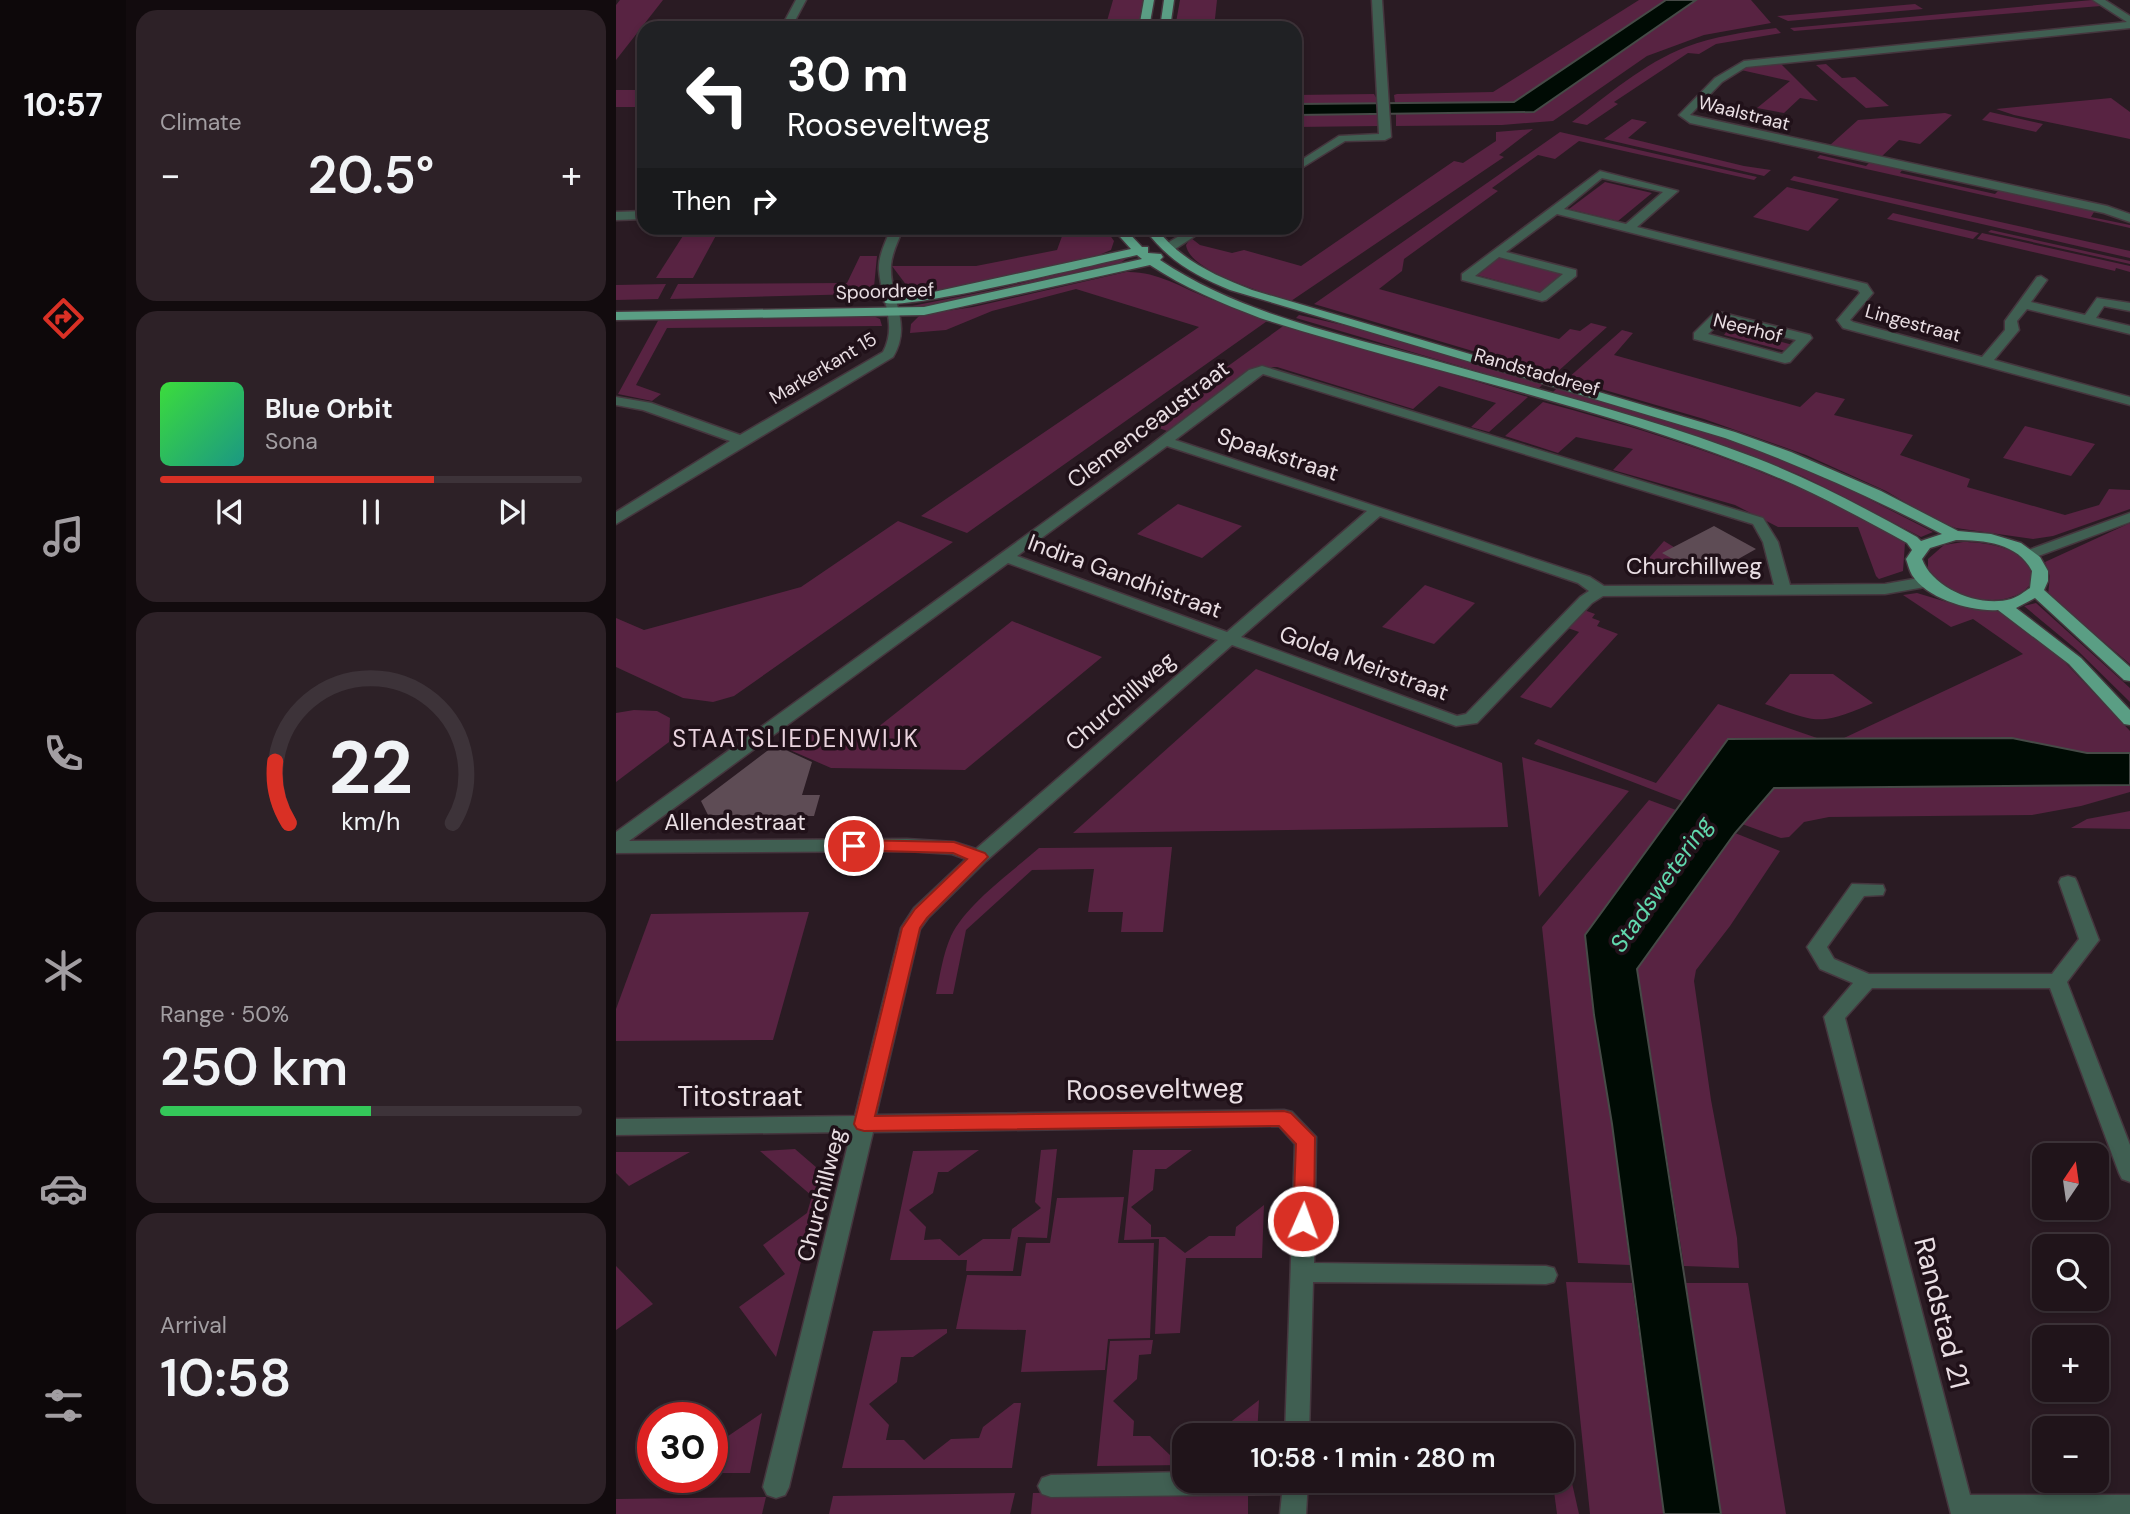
<!DOCTYPE html>
<meta charset="utf-8">
<style>
:root{--surface:#20141a;--page:#2d2127;--text:#f1f3f6;--muted:#a29ea2;--line:#3d3339;--accent:#d93025}
body{margin:0;font-family:"DM Sans",sans-serif;background:var(--page);color:var(--text);height:100vh;display:flex;flex-direction:column;font-size:26px;white-space:nowrap}
*{box-sizing:border-box;margin:0}
p{font-size:23px;color:var(--muted)}
.icon{flex:none;width:38px;height:38px;fill:none;stroke:currentColor;stroke-width:2;stroke-linecap:round;stroke-linejoin:round}
.map{position:relative;flex:1;overflow:hidden}
.side{display:flex;flex-direction:column;gap:10px;padding:10px;background:#120b0e;width:490px}
.side>*{flex:none}
.hud{position:absolute;left:21px;top:21px;width:665px;height:214px;border-radius:21px;box-shadow:0 4px 10px #0003,0 0 0 2px var(--line);background:#202124;color:#fff;overflow:hidden}
.needle{width:46px;rotate:13deg}
.controls{position:absolute;left:1416px;top:1143px;display:grid;gap:14px}
.controls a{display:grid;place-items:center;width:77px;height:77px;border-radius:14px;background:var(--surface);box-shadow:0 4px 10px #0003,0 0 0 2px var(--line);font-size:35px}
.speed{position:absolute;left:21px;top:1402px;display:flex;gap:14px;font-size:35px;font-weight:700;text-align:center}
.speed>*{display:grid;place-content:center;width:91px;height:91px;border-radius:50%;background:var(--surface);box-shadow:0 4px 10px #0003,0 0 0 2px var(--line);line-height:1}
.speed .limit{border:10px solid #d22;background:#fff;color:#111}
.pin{position:absolute;display:grid;place-items:center;width:60px;height:60px;color:#fff;margin:-30px;border:4px solid #fff;border-radius:50%;box-shadow:0 2px 7px #0007}
.me{position:absolute;width:77px;margin:-38px;rotate:2deg;stroke-linejoin:round;filter:drop-shadow(0 0 5px #0008)}
.turn{display:flex;align-items:center;gap:24px;height:147px;padding:0 35px;font-size:32px}
.turn .icon{width:91px;height:91px;stroke-width:2.5}
.turn b{display:block;font-size:49px;line-height:60px}
.then{display:flex;align-items:center;height:66px;padding:0 35px;background:#0003;gap:14px;font-size:26px}
.big{font-size:52px;font-weight:600;line-height:1.1}
.side .widget{flex:1;display:flex;flex-direction:column;justify-content:center;gap:10px;min-width:0;padding:0 24px;border-radius:21px;background:var(--page)}
.side .dial{align-items:center;gap:0}
.dial svg{height:182px;overflow:visible;fill:none;stroke:var(--line);stroke-width:7;stroke-linecap:round;text-anchor:middle}
.dial text{fill:var(--text);stroke:none}
.song{display:flex;align-items:center;gap:21px}
.cover{width:84px;height:84px;border-radius:10px;background:linear-gradient(135deg,hsl(120 70% 55%),hsl(170 70% 35%))}
.played{height:7px;border-radius:4px;background:linear-gradient(90deg,var(--accent) 65%,var(--line) 65%)}
.keys{display:flex;justify-content:space-around;direction:ltr}
.heat{display:flex;justify-content:space-between;align-items:center;font-size:38px;direction:ltr}
.charge{height:10px;border-radius:5px;background:linear-gradient(90deg,#34c759 50%,var(--line) 0)}
.trip{position:absolute;left:556px;top:1423px;width:402px;height:70px;border-radius:21px;background:var(--surface);box-shadow:0 4px 10px #0003,0 0 0 2px var(--line);font-weight:600;line-height:70px;text-align:center}
main{display:flex;flex:1;min-height:0}
.tab-bar{display:flex;flex-direction:column;width:126px;justify-content:space-around;align-items:center;background:#0d080a;color:var(--muted)}
.tab-bar .icon{width:49px;height:49px}
.tab-bar .current{color:var(--accent)}
.tab-bar b{font-size:32px;color:var(--text)}
.map>svg:first-child{display:block}
</style>
<main>
<nav class="tab-bar">
<b>10:57</b>
<svg class="icon current" aria-label="directions" viewBox="0 0 24 24"><path d="M12 3l9 9-9 9-9-9zM9 14v-3h6M13 9l2 2-2 2"/></svg>
<svg class="icon" aria-label="music" viewBox="0 0 24 24"><path d="M9 18V5l10-2v13"/><circle cx="6" cy="18" r="3"/><circle cx="16" cy="16" r="3"/></svg>
<svg class="icon" aria-label="phone" viewBox="0 0 24 24"><path d="M5 4h4l2 5-3 2q2 4 5 5l2-3 5 2v4C11 20 4 13 5 4z"/></svg>
<svg class="icon" aria-label="climate" viewBox="0 0 24 24"><path d="M12 3v18M4 7l16 10M4 17L20 7"/></svg>
<svg class="icon" aria-label="car" viewBox="0 0 24 24"><path d="M5 17H2v-5l4-1 3-4h7l3 4 3 1v5h-3M9 17h6M6 11h13"/><circle cx="7" cy="17" r="2"/><circle cx="17" cy="17" r="2"/></svg>
<svg class="icon" aria-label="filters" viewBox="0 0 24 24"><path d="M4 7h16M4 17h16"/><circle cx="9" cy="7" r="2"/><circle cx="15" cy="17" r="2"/></svg>
</nav>
<section class="side">
<div class="widget"><p>Climate</p>
<div class="heat"><a>−</a><b class="big">20.5°</b><a>+</a></div>
</div>
<div class="widget">
<div class="song"><i class="cover"></i><div><b>Blue Orbit</b><p>Sona</p></div></div>
<div class="played"></div>
<div class="keys"><svg class="icon" aria-label="previous" viewBox="0 0 24 24"><path d="M18 5L8 12l10 7zM5 5v14"/></svg><svg class="icon" aria-label="pause" viewBox="0 0 24 24"><path d="M8 5v14M16 5v14"/></svg><svg class="icon" aria-label="next" viewBox="0 0 24 24"><path d="M6 5l10 7-10 7zM19 5v14"/></svg></div>
</div>
<div class="widget dial"><svg viewBox="0 0 100 80">
<path d="M14 69A42 42 0 1 1 86 69"/>
<path d="M14 69A42 42 0 0 1 8 42" stroke="#d93025"/>
<text x="50" y="56" font-size="32" font-weight="700">22</text>
<text x="50" y="72" font-size="11">km/h</text>
</svg></div>
<div class="widget"><p>Range · 50%</p><b class="big">250 km</b><div class="charge"></div></div>
<div class="widget"><p>Arrival</p><b class="big">10:58</b></div>
</section>
<div class="map">
<svg width="1514" height="1514" viewBox="0 0 1514 1514">
<rect width="100%" height="100%" fill="#2a1b23"/>
<!-- green -->
<g fill="#582342">
<path d="M4 0H47L0 60V5Z"/>
<path d="M497 0H529L523 28H489Z"/>
<path d="M564 0H601L598 28H559Z"/>
<path d="M1023 0H1050L898 102 779 103 778 95 781 94 877 92Z"/>
<path d="M1080 0H1135L1155 23 1088 35 1031 56 937 121 886 125 780 126V114L918 112Z"/>
<path d="M1476 0 1485 6 1178 31 1174 28Z"/>
<path d="M1299 4 1307 9 1172 21 1161 16Z"/>
<path d="M1160 28 1165 33 1100 44 1083 54 1072 53 998 102 1002 104 971 125 956 122C991 96 1028 63 1070 47 1098 36 1130 32 1160 28Z"/>
<path d="M1164 63 1202 101 1184 98 1168 113 1141 108 1174 81 1125 70 1132 64Z"/>
<path d="M1210 64 1226 78 1239 77 1273 106 1250 108 1200 65Z"/>
<rect x="0" y="90" width="28" height="17"/>
<path d="M758 94 763 103 679 104V95Z"/>
<path d="M1495 98 1514 112V139L1398 115 1380 109Z"/>
<path d="M1374 112 1427 124 1420 132 1366 120Z"/>
<path d="M1329 113 1336 115 1304 144 1283 140 1264 158 1213 146 1242 120Z"/>
<path d="M764 114 765 126 679 127V115Z"/>
<path d="M1016 119 1031 122 1012 138 1128 166 1155 170 1148 176 988 139Z"/>
<path d="M917 129 883 155 888 157 675 301C651 293 573 272 570 245L575 238 584 245 616 253 628 250 685 266 838 161 847 163 880 141V132Z"/>
<path d="M944 132 1141 177 1138 180 963 141 939 159 922 155 876 188 882 191 788 259 786 271 763 289 943 339 954 329 964 331 975 323 991 327 938 375 698 304Z"/>
<path d="M1204 155 1250 166 1254 162 1287 169 1284 173 1379 194 1383 190H1392L1474 208 1478 212 1475 217 1514 225V228L1201 158Z"/>
<path d="M1178 176 1514 251V258L1174 180Z"/>
<path d="M989 182 1036 193 1002 221 953 209Z"/>
<path d="M1171 187 1223 199 1192 231 1137 217Z"/>
<path d="M1277 213 1363 233 1357 239 1271 219Z"/>
<path d="M72 228H104L77 278H40Z"/>
<path d="M449 228H489L498 241 495 250 483 255 324 291 294 290 276 266H360L441 250Z"/>
<path d="M1375 230 1514 261V264L1372 232Z"/>
<path d="M1366 233 1514 266V272L1500 268 1499 271 1361 239Z"/>
<path d="M244 256H261L258 287 245 294 54 299 62 284 231 283Z"/>
<path d="M513 257 504 263 299 308 296 306 382 289Z"/>
<path d="M884 257 946 274 924 292 861 275Z"/>
<path d="M510 272C541 271 564 287 592 298 612 306 633 312 654 319L351 533 305 516 583 327 460 289 376 311 330 330 294 333 295 324 304 315 357 307Z"/>
<path d="M50 284 42 299 0 300V285Z"/>
<path d="M683 315 740 328 927 384 922 389 680 318Z"/>
<path d="M257 316 264 319 266 326 51 328 20 385 45 394 36 401 2 394 44 317Z"/>
<path d="M670 324 912 397 873 432 855 427 880 403 823 386 797 409 661 367H640L632 371 551 431 532 424Z"/>
<path d="M1113 328 1177 345 1170 351 1108 335Z"/>
<path d="M1006 330 1017 333 998 355 1184 407 1200 392 1229 399 1218 415 1297 435 1284 455 1354 479 1351 487 1449 515 1483 505 1493 489 1514 490V509L1437 536 1417 539 1340 528 1321 521 1270 491 1190 455 1088 419 951 379Z"/>
<path d="M941 388 1099 433 1194 469 1317 532 1305 537 1188 477 1135 455 936 393Z"/>
<path d="M927 402C1016 426 1101 452 1185 489 1220 504 1260 520 1289 543L1287 571 1263 579 1260 576 1242 527H1162L1119 505 997 470 1017 449 960 437 942 453 889 436Z"/>
<path d="M1409 426 1479 444 1455 476 1387 458Z"/>
<path d="M562 504 626 526 586 558 521 534Z"/>
<path d="M282 521 337 542 118 696 97 702 67 698 0 667V618L28 630 185 587Z"/>
<path d="M1514 523V664L1432 595 1434 576 1429 562Z"/>
<path d="M1048 541 1100 573H1020Z"/>
<path d="M1347 542C1370 542 1421 549 1416 582 1395 614 1330 599 1312 570V559L1328 545Z"/>
<path d="M809 585 859 603 818 644 766 627Z"/>
<path d="M1301 593 1344 606 1386 611 1441 654 1514 731V753H1471L1396 738H1228L1407 654 1357 619 1335 627 1287 595Z"/>
<path d="M1420 603 1514 688V702L1461 650 1408 606Z"/>
<path d="M968 610 979 614 976 618 984 621 981 626 1002 634 935 708 904 697 963 632 952 628Z"/>
<path d="M396 621 486 657 349 770 215 768 160 744 183 728 212 740 226 730 247 739Z"/>
<path d="M640 669 886 763 892 827 457 833Z"/>
<path d="M1174 674H1217L1257 703C1204 726 1202 723 1149 704Z"/>
<path d="M1102 704 1201 738 1112 739 1066 801 918 744 922 739 1040 783Z"/>
<path d="M18 710 41 711 54 718 53 742 0 782V713Z"/>
<path d="M906 757 1013 791 923 897Z"/>
<path d="M1514 785V792L1465 806 1416 815 1213 817 1188 822 1173 837 1165 838 1126 824 1158 788Z"/>
<path d="M1033 800 1060 810 994 900 978 1015 996 1124 1014 1265 962 1263 926 927Z"/>
<path d="M1514 811V829L1455 828 1471 819Z"/>
<path d="M1119 833 1164 851 1114 926 1080 970 1078 981 1095 1100 1121 1238 1123 1268 1068 1266 1021 969Z"/>
<path d="M556 847 547 932H505L507 912H472L478 869 416 870 350 930 337 994H320C324 975 327 954 335 936 351 903 396 872 423 848Z"/>
<path d="M193 912 157 1040 0 1041V1009L35 914Z"/>
<path d="M179 1149 208 1174 160 1357 123 1307 169 1274 147 1245 191 1213 196 1196 144 1151Z"/>
<path d="M441 1149 431 1238 402 1237 397 1271H350L351 1260H274L297 1151 363 1150 332 1172H322L317 1193 293 1210 310 1227 308 1240 324 1239 343 1256 367 1239H394L396 1229 425 1208 419 1202 425 1150Z"/>
<path d="M517 1150H576L550 1169H539L537 1190 515 1207 535 1225V1237H549L569 1253 593 1236H619L620 1227 648 1205 646 1258H570L564 1333 539 1334 543 1239 508 1240Z"/>
<path d="M0 1152H74L13 1186 0 1173Z"/>
<path d="M508 1197 502 1243H538L534 1338 492 1339 489 1370 405 1372 410 1330 340 1329 351 1275 405 1276 410 1243H434L441 1198Z"/>
<path d="M0 1266 37 1304 0 1330Z"/>
<path d="M950 1282 1016 1283 1048 1514H974Z"/>
<path d="M1070 1283H1132L1170 1514H1105Z"/>
<path d="M331 1329V1333L297 1357H285L281 1382 253 1404 273 1425 270 1440H288L308 1460 335 1439 363 1438 367 1427 398 1403H405L396 1468H226L257 1331Z"/>
<path d="M537 1340 535 1354 523 1355 521 1379 497 1401 518 1421 517 1436H534L555 1456 569 1446V1465L481 1466 494 1341Z"/>
<path d="M643 1400 641 1435H611L612 1424Z"/>
<path d="M146 1413 134 1473H96V1447Z"/>
<path d="M956 1483 963 1514H941L937 1484Z"/>
<path d="M632 1490V1514H415L417 1493Z"/>
<path d="M399 1493 394 1514H213L217 1496Z"/>
<path d="M150 1497 146 1514H0V1499Z"/>
</g>
<!-- water -->
<g fill="#000b04" stroke="#464a47" stroke-width="2">
<path d="M1050 0H1080L918 112 679 115V104L898 102Z"/>
<path d="M1396 738 1471 753H1514V785L1158 788 1119 833 1021 969 1105 1514H1048L996 1124 978 1015 969 935 1112 739Z"/>
</g>
<!-- building -->
<g fill="#5e4c55">
<path d="M1098 526 1140 549 1101 571 1087 569 1080 572 1046 553Z"/>
<path d="M159 745 196 762 186 795H204L198 816 92 815 85 801Z"/>
</g>
<g fill="none" stroke-linecap="round" stroke-linejoin="round">
<defs>
<g id="minor">
<path d="M180 0H190L175 28H165Z"/>
<path d="M756 0H766L775 137 769 140 729 141 679 172V164L723 136 763 134Z"/>
<path d="M1477 0H1489L1514 16V28L1130 67 1106 82 1074 115 1491 206 1514 214V222L1488 213 1074 123 1063 115 1099 78 1128 61 1511 22Z"/>
<path d="M984 171 1062 191 1021 227 1251 284 1257 293 1234 320 1237 322 1366 357 1389 330V321L1421 277 1425 276 1431 280 1415 302 1469 315 1481 298 1514 303V311L1488 306 1480 318 1514 326V334L1411 309 1401 321 1403 330 1378 360 1514 397V405L1227 328 1221 320 1244 293 1242 290 941 214 890 252 960 270V276L930 300 926 301 846 280V274ZM986 178 1047 192 1010 224 948 209ZM883 257 947 274 924 293 859 276Z"/>
<path d="M28 211V219L0 220V212Z"/>
<path d="M275 228H287C283 240 276 252 275 265 273 299 297 324 277 357L0 524V512L114 441 27 410 0 405V397L35 403 124 435 267 352C282 324 265 299 263 270 262 256 270 241 275 228Z"/>
<path d="M577 228H591L556 251H548V245Z"/>
<path d="M1103 312 1194 335 1196 338 1174 362 1169 363 1078 339V333L1098 313ZM1106 321 1180 340 1166 354 1092 334Z"/>
<path d="M646 366 1147 518 1162 542 1174 585 1269 584 1309 577 1317 582 1309 587 1269 594 987 596 976 603 861 723 840 726 616 645 370 861 312 918 304 929 260 1115 668 1110 676 1112 700 1137 698 1263 930 1266 938 1268 941 1275 938 1282 930 1284 697 1282 693 1435H669L679 1144 663 1126 257 1132 173 1487 169 1495 160 1498 151 1495 147 1487 235 1132 0 1135V1119L239 1116 285 928 298 908 350 859 336 854 291 851 0 853V832L528 450 633 370ZM647 374 1137 524 1147 542 1158 585 988 586 974 577 559 440ZM551 446 751 511 611 632 401 556ZM764 516 962 583 973 591 964 597 850 714 841 716 625 637ZM392 563 602 640 360 849 338 842 291 839 13 841Z"/>
<path d="M1514 513V522L1417 558 1412 560 1404 555 1407 552Z"/>
<path d="M1452 876 1459 878 1461 882 1483 940 1451 982 1514 1145V1182L1506 1179 1503 1173 1434 988H1256L1229 1018 1354 1495H1514V1514H1335L1208 1017 1237 983 1204 969 1191 947 1236 884 1267 885 1269 890 1267 895 1248 896 1211 947 1218 959 1253 974H1436L1463 939 1443 882 1445 878Z"/>
<path d="M569 1472V1480H692L690 1514H664L666 1494 435 1497 426 1494 422 1486 426 1478 435 1475Z"/>
</g>
<g id="major">
<path d="M528 0H538L533 28H523Z"/>
<path d="M548 0H558L554 28H544Z"/>
<path d="M496 228H508L526 247H532V253L545 254 547 257 544 260C629 317 734 336 831 364 935 393 1040 419 1140 458 1196 480 1249 508 1301 537L1305 541 1326 534C1255 497 1184 465 1109 438L614 290C579 276 550 259 528 228H540C564 260 600 276 636 290L1119 432 1175 452 1265 491 1342 531 1375 534 1405 543 1424 557 1432 571V581L1428 590 1514 667V681L1508 680 1419 598 1400 608 1465 658 1514 710V725L1508 724 1453 664 1382 610C1356 612 1311 599 1296 575 1293 570 1292 564 1290 559L1296 550 1291 543C1238 514 1185 485 1128 464 971 403 804 369 644 318 605 303 569 288 534 265L308 315 0 320V312L308 307 526 259 521 255C489 262 282 313 268 302L274 298 313 293 515 249ZM1340 540C1368 540 1402 543 1416 571L1414 588C1409 591 1402 597 1395 599 1364 608 1317 589 1306 559L1314 548Z"/>
</g>
</defs>
<!-- minor casing -->
<use href="#minor" stroke="#45363e" stroke-width="3"/>
<!-- major casing -->
<use href="#major" stroke="#45363e" stroke-width="3"/>
<!-- minor -->
<use href="#minor" fill="#405f52" fill-rule="evenodd"/>
<!-- major -->
<use href="#major" fill="#5a9e84" fill-rule="evenodd"/>
</g>
<!-- route -->
<path fill="#d93025" stroke="#8d1f18" stroke-width="2" d="M238 840 338 842 369 853 372 857 311 918 304 928 259 1116 668 1111 675 1113 699 1137 698 1221 695 1226 687 1229 680 1226 677 1221 680 1144 663 1126 248 1131 241 1129 238 1124 286 928 299 909 351 859 337 853 232 850 230 846Z"/>
<g text-anchor="middle" dominant-baseline="central" stroke-width="7" stroke-linejoin="round" paint-order="stroke">
<!-- far-street labels -->
<g font-size="19" fill="#e9dee3" stroke="#201119">
<text transform="translate(1128 113) rotate(14)">Waalstraat</text>
<text transform="translate(269 291) rotate(-2)">Spoordreef</text>
<text transform="translate(1297 323) rotate(15)">Lingestraat</text>
<text transform="translate(1132 328) rotate(14)">Neerhof</text>
<text transform="translate(207 368) rotate(-31)">Markerkant 15</text>
<text transform="translate(921 372) rotate(16)">Randstaddreef</text>
</g>
<!-- street labels -->
<g font-size="23" fill="#e9dee3" stroke="#201119">
<text transform="translate(532 424) rotate(-37)">Clemenceaustraat</text>
<text transform="translate(662 454) rotate(18)">Spaakstraat</text>
<text x="1078" y="566">Churchillweg</text>
<text transform="translate(509 576) rotate(20)">Indira Gandhistraat</text>
<text transform="translate(748 663) rotate(20)">Golda Meirstraat</text>
<text transform="translate(504 701) rotate(-41)">Churchillweg</text>
<text x="119" y="822">Allendestraat</text>
<text transform="translate(205 1195) rotate(-76)">Churchillweg</text>
</g>
<!-- neighbourhood labels -->
<g font-size="24" letter-spacing="2" fill="#e9d3de" stroke="#201119">
<text x="180" y="738">STAATSLIEDENWIJK</text>
</g>
<!-- water labels -->
<g font-size="24" font-style="italic" fill="#61d8ad" stroke="#201119">
<text transform="translate(1045 884) rotate(-55)">Stadswetering</text>
</g>
<!-- near-street labels -->
<g font-size="28" fill="#e9dee3" stroke="#201119">
<text transform="translate(539 1089) rotate(-1)">Rooseveltweg</text>
<text x="124" y="1096">Titostraat</text>
<text transform="translate(1326 1313) rotate(76)">Randstad 21</text>
</g>
</g>
</svg>
<div class="controls">
<a><svg class="needle" viewBox="-14 -14 28 28"><path d="M0-13l5 13h-10z" fill="#e53935"/><path d="M0 13l5-13h-10z" fill="#a29ea2"/></svg></a>
<a><svg class="icon" aria-label="search" viewBox="0 0 24 24"><circle cx="10" cy="10" r="6"/><path d="M15 15l6 6"/></svg></a>
<a>+</a>
<a>−</a>
</div>
<div class="speed"><div class="limit">30</div></div>
<div class="pin" style="left:238px;top:846px;background:#d93025"><svg class="icon" aria-label="arrive" viewBox="0 0 24 24"><path d="M6 21V4h12l-3 4 3 4H6"/></svg></div>
<svg class="me" style="left:687px;top:1221px" viewBox="-20 -20 40 40"><circle r="17" fill="#d93025" stroke="#fff" stroke-width="3"/><path d="M0-11L8 9 0 5-8 9z" fill="#fff"/></svg>
<div class="trip">10:58 · 1 min · 280 m</div>
<div class="hud">
<div class="turn"><svg class="icon" aria-label="left" viewBox="0 0 24 24"><path d="M17 20v-9H6M10 6l-5 5 5 5"/></svg><div><b>30 m</b>Rooseveltweg</div></div>
<div class="then">Then<svg class="icon" aria-label="right" viewBox="0 0 24 24"><path d="M7 20v-9h11M14 6l5 5-5 5"/></svg></div>
</div>
</div>
</main>
